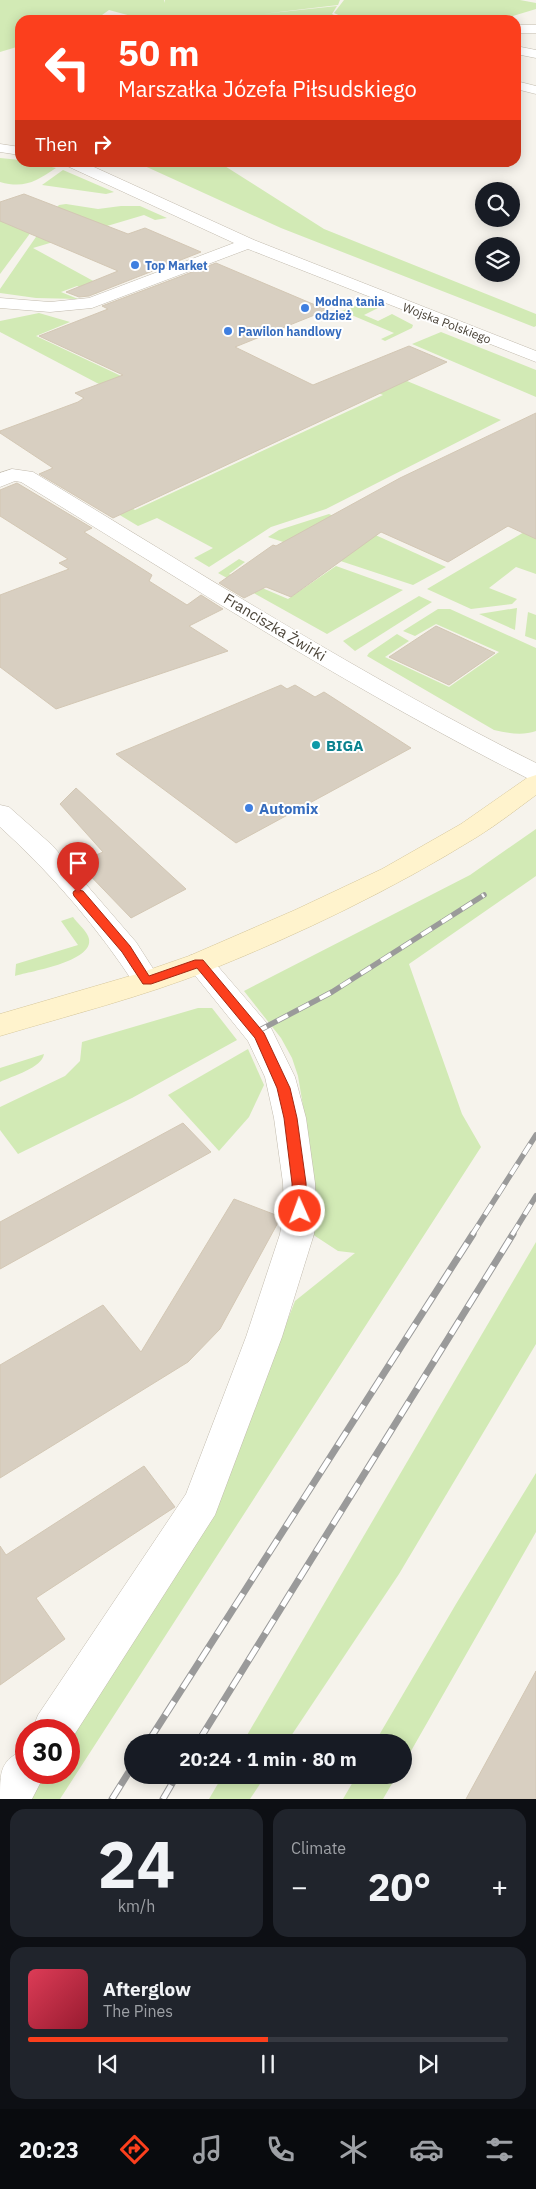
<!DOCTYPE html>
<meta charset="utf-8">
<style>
:root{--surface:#171b24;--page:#20242c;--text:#f1f3f6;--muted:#9ea1a6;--line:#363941;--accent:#fc3f1d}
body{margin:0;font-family:"IBM Plex Sans",sans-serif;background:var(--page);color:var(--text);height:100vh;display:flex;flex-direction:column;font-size:19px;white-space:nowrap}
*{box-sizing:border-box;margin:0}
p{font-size:16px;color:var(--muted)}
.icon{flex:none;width:28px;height:28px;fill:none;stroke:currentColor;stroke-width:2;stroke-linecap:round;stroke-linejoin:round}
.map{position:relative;height:1799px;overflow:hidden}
.drawer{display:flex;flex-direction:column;gap:10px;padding:10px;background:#0d0f14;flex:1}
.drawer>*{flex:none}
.guide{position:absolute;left:15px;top:15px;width:506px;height:152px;border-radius:15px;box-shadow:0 2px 12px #0003;background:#fc3f1d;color:#fff;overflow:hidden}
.controls{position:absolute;left:475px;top:182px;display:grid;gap:10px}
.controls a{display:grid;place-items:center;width:45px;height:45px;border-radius:50%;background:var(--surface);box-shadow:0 2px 12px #0003;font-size:25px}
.speed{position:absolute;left:15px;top:1719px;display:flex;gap:10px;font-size:25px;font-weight:700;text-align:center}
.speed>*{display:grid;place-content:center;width:65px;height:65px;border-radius:50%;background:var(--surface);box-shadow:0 2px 12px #0003;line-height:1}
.speed .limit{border:8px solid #d22;background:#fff;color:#111}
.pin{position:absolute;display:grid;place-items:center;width:42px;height:42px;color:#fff;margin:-51px -21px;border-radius:50% 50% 50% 0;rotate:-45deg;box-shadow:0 0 5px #0007}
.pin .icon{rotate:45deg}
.me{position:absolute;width:55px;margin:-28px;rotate:358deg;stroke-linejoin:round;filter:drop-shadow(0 0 4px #0008)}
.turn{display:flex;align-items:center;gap:18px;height:105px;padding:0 20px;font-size:22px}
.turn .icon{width:65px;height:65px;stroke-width:2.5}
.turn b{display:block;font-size:35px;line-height:42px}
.then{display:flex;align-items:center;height:48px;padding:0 20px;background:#0003;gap:10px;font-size:19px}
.big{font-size:38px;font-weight:700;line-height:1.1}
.drawer .tile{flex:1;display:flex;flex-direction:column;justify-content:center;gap:8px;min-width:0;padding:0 18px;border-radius:15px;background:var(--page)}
.drawer .dial{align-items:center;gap:0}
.dial b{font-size:65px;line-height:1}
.song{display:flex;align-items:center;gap:15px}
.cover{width:60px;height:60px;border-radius:8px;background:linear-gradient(135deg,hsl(350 70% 55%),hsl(350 70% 35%))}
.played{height:5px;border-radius:2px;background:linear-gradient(90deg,var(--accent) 50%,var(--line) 50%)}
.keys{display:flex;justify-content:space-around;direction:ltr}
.heat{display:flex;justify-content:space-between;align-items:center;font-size:28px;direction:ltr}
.drawer .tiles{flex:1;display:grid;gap:10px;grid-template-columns:1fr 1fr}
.tile:last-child{grid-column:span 2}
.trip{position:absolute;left:124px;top:1734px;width:288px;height:50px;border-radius:25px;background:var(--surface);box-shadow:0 2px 12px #0003;font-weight:700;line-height:50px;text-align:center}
.tab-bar{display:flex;height:80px;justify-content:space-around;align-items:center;background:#090b0e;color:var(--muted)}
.tab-bar .icon{width:35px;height:35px}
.tab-bar .on{color:var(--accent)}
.tab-bar b{font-size:22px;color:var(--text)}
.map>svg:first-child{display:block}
</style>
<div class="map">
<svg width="536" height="1799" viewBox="0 0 536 1799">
<rect width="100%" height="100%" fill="#f6f3ec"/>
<!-- green -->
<g fill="#d2eab5">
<path d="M0 0H164V3L165 0H340L338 5 262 14 337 6 332 14 344 20H146L109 10 95 20H20V46L0 52Z"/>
<path d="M344 0H520L536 3V9L500 20H415L404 17V15L399 20H349L334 13Z"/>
<path d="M0 158 20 160V162L34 163 56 168C36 181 25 189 0 182Z"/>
<path d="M138 163H220L324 229 536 314V326L534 327 281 228Z"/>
<path d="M63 170 114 192 106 194 42 185Z"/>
<path d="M50 204 51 205 0 274V221Z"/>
<path d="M66 204 98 209 121 206H140L167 218 155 220 144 215 33 248 97 283 100 289 96 294 77 286 61 292 78 299 36 298 0 293V289L56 208 59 205Z"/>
<path d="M363 302 378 308 364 315 378 321 392 314 413 325 412 328 385 341 381 339 394 333 342 311Z"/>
<path d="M39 313 70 322 36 336 134 382 116 393 0 332V321Z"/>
<path d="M441 332 536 370V397L412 344Z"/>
<path d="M366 364 501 420 326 509 271 527 209 567 194 558 213 548 157 518 138 526 93 499 103 493 135 510 383 395 347 379Z"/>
<path d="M329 514 446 567 413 585 268 537 279 530Z"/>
<path d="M526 531 536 535V574L516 567 489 588 517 599 512 604 471 609 427 589Z"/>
<path d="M239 559 245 562 229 574 288 599 336 566 403 590 327 634 218 573Z"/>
<path d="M419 596 432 602 355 651 343 641Z"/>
<path d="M517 608 515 630 479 614Z"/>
<path d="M438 609H450L536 648V731C522 736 508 733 494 730L367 656 369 653 397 634 409 641 385 657 449 687 499 652 436 624 415 636 403 631Z"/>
<path d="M528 612 536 615V640L525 636Z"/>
<path d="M536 829V876L409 964 462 1114 481 1147 60 1799H29L45 1773 69 1772V1735L212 1504 250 1416 295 1301 355 1253 338 1251 312 1234 310 1148 298 1076 292 1058 281 1038 244 991 470 875Z"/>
<path d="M73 917C77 923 85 929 88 936 99 961 31 971 15 976L16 964 78 945 61 921Z"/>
<path d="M198 1008H212L237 1040 132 1098 18 1154 0 1130V1107L65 1076 80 1061 82 1042Z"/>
<path d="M248 1049 264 1085 249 1117 219 1151 168 1095Z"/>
<path d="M44 1054C42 1068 12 1076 0 1082V1068Z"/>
<path d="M536 1242V1344L399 1574 287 1742H243Z"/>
<path d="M536 1473V1532L403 1765 402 1742H375L456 1604Z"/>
<path d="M223 1775H266L250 1799H209Z"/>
<path d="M357 1775H397L383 1799H343Z"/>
</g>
<!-- building -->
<g fill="#d8cfc1" stroke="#d3c7b4">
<path d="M24 194 128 234 145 228 201 252 89 296 79 297 66 292 118 271 0 221V202Z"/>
<path d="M216 263 327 310 235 347 313 385 409 346 447 362 113 518 39 474 53 468 0 433V431L78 402 84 398 75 393 123 375 39 336 108 309 102 306Z"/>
<path d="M536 413V539L508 526 448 562 381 532 291 597 266 587 244 598 219 583 273 545 276 546 400 478Z"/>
<path d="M17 483 92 528 84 532 152 575 149 581 187 605 201 595 223 609 189 626 228 651 56 709 0 667V595L69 569 59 563 68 559 0 516V490Z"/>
<path d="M436 626 495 653 449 685 389 657Z"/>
<path d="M281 685 287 689 295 685 315 697 324 692 411 748 236 843 116 754Z"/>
<path d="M76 788 186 889 131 918 78 863 103 852 60 804Z"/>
<path d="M183 1123 211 1152 0 1269V1222Z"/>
<path d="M234 1199 281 1217 220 1329 188 1362 0 1478V1365L103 1305 141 1352Z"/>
<path d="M144 1466 175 1507 36 1598 65 1639 0 1685V1546L6 1555Z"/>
<path d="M536 1671V1799H466Z"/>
</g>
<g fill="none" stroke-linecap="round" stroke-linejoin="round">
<defs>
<g id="street">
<rect x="516" y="25" width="20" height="8"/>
<path d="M516 46 536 50V58L516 54Z"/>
<path d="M516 81 536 86V94L516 89Z"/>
<path d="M0 144 20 147V155L0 152Z"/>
<path d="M63 162H83L254 240 536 351V362L248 249 92 308 50 312 0 308V298L50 302 89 298 234 243 65 165Z"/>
<path d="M12 469 33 472C199 572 363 677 536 763V781L527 778C352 690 188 584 21 482L15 481 0 487V473Z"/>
<path d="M0 805 9 807 52 845 136 942 161 981 157 988 147 991 137 988C99 929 52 874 0 827Z"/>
<path d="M199 953 209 956 271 1028 295 1077 306 1118 315 1183 316 1211 314 1234 282 1337 215 1515 69 1743V1730H32L38 1715 186 1494 246 1337 280 1234 284 1211 283 1183 274 1118 265 1077 248 1041 185 963 189 956Z"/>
<path d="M26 1749V1772H46L32 1799H0C0 1771 0 1760 26 1749Z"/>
</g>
<path id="secondary" d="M536 775V795C517 809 498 824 477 837 393 889 302 933 210 970 142 997 70 1015 0 1036V1014L137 974 189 956 295 910 382 869 461 824 527 778Z"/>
</defs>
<!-- street casing -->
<use href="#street" stroke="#c2bbae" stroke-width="1"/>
<!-- secondary casing -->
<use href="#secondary" stroke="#d6c79b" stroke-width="1"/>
<!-- street -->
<use href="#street" fill="#fff" fill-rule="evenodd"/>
<!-- secondary -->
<use href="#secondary" fill="#fff3cd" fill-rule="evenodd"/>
<defs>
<g id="rail-far1">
<path d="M256 1032 332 992 484 895"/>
<path d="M472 1235 536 1135"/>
<path d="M512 1235 536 1196"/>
</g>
<g id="rail">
<path d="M148 1742 473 1234"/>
<path d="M198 1742 513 1234"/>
<path d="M112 1799 132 1767"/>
<path d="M163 1799 177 1775"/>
</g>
</defs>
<!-- rail-far1 casing -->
<use href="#rail-far1" stroke="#9a9a9a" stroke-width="5.5"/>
<!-- rail casing -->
<use href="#rail" stroke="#9a9a9a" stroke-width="7"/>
<!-- rail-far1 -->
<use href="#rail-far1" stroke="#fff" stroke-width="4" stroke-dasharray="12" stroke-linecap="butt"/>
<!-- rail -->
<use href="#rail" stroke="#fff" stroke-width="5" stroke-dasharray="16" stroke-linecap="butt"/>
</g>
<!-- route -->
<path fill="#fc3f1d" stroke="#a42913" d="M78 890 83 891 130 946 149 976 195 960H203L264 1033 290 1088 297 1118 306 1183 307 1211 305 1215 300 1217 295 1215 293 1211 292 1183 284 1118 277 1088 255 1038 197 968 151 984H143L122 952 74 896 73 893 74 891Z"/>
<!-- markers -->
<g fill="#3f7fe0" stroke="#fff" stroke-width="2">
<circle cx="135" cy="265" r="5"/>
<circle cx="305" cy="308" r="5"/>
<circle cx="228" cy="331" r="5"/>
<circle cx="249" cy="808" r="5"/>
</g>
<circle fill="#0f9aa8" stroke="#fff" stroke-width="2" cx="316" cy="745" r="5"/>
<g text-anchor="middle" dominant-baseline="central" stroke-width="4" stroke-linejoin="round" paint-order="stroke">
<!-- far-shop labels -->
<g font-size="12" font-weight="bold" fill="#366cbe" stroke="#fff" text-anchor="start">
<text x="145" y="265">Top Market</text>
<text x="315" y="301">Modna tania<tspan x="315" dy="14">odzież</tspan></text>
<text x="238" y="331">Pawilon handlowy</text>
</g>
<!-- far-street labels -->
<g font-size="12" fill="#4b4439" stroke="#fff">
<text transform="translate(447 323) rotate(21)">Wojska Polskiego</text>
</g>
<!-- street labels -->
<g font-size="15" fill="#4b4439" stroke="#fff">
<text transform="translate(275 627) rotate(31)">Franciszka Żwirki</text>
</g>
<!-- culture labels -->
<g font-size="15" font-weight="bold" fill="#0d838f" stroke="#fff" text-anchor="start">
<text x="326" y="745">BIGA</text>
</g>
<!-- shop labels -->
<g font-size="15" font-weight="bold" fill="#366cbe" stroke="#fff" text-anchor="start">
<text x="259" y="808">Automix</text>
</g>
</g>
</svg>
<div class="controls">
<a><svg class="icon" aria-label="search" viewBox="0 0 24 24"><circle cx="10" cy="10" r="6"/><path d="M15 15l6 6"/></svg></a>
<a><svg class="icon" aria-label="layers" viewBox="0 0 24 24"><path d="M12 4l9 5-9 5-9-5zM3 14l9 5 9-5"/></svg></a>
</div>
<div class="speed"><div class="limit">30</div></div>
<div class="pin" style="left:78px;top:893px;background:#d93025"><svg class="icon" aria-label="arrive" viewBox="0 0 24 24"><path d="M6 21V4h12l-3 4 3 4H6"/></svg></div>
<svg class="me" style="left:300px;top:1211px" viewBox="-20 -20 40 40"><circle r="17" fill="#fc3f1d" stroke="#fff" stroke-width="3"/><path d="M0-11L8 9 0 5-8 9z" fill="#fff"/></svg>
<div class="trip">20:24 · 1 min · 80 m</div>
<div class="guide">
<div class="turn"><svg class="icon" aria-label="left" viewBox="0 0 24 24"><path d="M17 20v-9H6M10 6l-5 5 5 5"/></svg><div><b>50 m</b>Marszałka Józefa Piłsudskiego</div></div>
<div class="then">Then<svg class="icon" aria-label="right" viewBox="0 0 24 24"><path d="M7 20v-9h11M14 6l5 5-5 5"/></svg></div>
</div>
</div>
<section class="drawer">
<div class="tiles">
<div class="tile dial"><b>24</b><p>km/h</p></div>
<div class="tile"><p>Climate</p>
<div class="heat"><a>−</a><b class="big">20°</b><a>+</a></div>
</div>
<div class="tile">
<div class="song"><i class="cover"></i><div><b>Afterglow</b><p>The Pines</p></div></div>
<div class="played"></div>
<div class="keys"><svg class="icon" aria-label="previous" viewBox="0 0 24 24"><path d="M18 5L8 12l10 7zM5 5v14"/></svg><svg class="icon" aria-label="pause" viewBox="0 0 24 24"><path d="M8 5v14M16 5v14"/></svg><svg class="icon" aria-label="next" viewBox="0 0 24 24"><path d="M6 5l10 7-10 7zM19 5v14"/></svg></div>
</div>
</div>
</section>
<nav class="tab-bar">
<b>20:23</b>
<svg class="icon on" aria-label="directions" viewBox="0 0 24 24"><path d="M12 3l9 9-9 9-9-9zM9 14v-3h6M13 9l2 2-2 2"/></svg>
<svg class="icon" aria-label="music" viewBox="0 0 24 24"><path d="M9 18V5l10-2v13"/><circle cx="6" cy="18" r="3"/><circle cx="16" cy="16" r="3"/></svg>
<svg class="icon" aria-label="phone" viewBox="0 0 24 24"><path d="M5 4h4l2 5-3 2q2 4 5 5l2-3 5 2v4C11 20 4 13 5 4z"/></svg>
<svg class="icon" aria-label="climate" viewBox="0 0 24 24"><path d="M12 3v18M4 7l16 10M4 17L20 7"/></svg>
<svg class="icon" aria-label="car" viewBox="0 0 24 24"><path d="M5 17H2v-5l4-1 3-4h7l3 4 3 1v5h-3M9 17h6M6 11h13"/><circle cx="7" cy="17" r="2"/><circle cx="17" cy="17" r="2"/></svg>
<svg class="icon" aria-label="filters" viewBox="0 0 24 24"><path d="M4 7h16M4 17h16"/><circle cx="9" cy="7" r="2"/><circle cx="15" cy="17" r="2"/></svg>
</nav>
